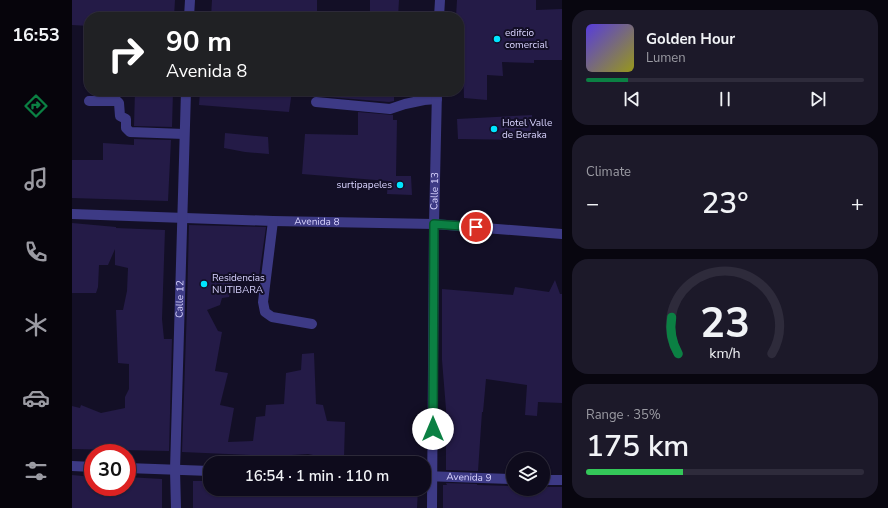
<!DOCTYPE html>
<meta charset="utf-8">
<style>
:root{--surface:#0e0b1c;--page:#1c1929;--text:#f1f3f6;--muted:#9b9ba3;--line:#2e2b3b;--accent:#0b8043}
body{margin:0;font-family:"Nunito Sans",sans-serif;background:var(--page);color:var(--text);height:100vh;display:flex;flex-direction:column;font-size:15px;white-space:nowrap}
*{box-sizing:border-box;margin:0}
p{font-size:13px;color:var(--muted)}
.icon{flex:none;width:22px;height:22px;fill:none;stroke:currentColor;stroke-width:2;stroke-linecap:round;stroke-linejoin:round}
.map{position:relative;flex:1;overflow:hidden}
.side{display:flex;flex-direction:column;gap:10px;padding:10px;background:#08060f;width:326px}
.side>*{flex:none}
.banner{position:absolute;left:12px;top:12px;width:380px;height:84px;border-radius:16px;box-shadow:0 1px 3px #0004,0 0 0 1px var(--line);background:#202124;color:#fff;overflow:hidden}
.tools{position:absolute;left:434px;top:452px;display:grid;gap:8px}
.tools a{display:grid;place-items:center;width:44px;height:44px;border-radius:50%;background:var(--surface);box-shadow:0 1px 3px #0004,0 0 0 1px var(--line);font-size:20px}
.speed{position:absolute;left:12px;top:444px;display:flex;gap:8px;font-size:20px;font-weight:700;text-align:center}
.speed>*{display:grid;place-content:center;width:52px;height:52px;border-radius:50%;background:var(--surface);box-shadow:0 1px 3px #0004,0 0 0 1px var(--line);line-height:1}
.speed .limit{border:6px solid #d22;background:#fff;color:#111}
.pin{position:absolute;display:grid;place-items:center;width:34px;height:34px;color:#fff;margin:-17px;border:2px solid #fff;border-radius:50%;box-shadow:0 1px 4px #0007}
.me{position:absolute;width:44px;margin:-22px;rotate:0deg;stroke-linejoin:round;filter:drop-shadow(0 0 3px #0008)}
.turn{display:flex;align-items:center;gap:14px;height:84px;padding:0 16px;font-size:18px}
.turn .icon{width:52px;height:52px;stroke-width:2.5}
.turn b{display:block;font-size:28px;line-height:34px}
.big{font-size:30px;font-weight:600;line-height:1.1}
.side .card{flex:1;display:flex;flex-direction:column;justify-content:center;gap:6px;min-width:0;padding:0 14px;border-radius:16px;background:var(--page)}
.side .dial{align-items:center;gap:0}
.dial svg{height:104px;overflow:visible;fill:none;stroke:var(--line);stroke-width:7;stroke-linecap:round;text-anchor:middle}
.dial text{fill:var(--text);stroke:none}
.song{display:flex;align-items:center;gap:12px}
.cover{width:48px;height:48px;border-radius:6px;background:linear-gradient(135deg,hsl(250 70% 55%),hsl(60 70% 35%))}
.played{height:4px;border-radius:2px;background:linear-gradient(90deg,var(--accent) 15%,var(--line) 15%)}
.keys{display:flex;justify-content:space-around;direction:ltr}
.heat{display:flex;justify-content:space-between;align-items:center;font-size:22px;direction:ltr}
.charge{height:6px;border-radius:3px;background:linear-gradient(90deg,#34c759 35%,var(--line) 0)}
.trip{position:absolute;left:131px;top:456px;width:228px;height:40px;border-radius:16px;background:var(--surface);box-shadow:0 1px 3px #0004,0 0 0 1px var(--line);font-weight:600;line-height:40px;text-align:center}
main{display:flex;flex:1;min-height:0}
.dock{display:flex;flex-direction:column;width:72px;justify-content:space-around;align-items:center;background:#06040b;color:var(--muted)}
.dock .icon{width:28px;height:28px}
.dock .selected{color:var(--accent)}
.dock b{font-size:18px;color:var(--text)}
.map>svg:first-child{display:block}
</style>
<main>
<nav class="dock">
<b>16:53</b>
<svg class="icon selected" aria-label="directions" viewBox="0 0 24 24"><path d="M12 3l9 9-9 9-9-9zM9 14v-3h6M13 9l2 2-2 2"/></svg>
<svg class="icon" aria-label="music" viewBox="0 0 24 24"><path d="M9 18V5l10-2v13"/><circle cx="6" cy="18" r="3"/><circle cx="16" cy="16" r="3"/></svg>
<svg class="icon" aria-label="phone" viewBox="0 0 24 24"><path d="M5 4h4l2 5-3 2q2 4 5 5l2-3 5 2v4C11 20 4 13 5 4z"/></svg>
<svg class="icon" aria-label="climate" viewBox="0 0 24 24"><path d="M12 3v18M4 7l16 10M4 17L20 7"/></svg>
<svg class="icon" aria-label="car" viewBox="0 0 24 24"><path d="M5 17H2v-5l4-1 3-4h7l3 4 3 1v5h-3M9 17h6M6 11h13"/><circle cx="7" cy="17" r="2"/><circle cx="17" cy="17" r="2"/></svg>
<svg class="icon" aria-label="filters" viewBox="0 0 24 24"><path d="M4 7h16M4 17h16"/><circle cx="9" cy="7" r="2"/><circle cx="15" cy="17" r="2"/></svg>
</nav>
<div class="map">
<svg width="490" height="508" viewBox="0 0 490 508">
<rect width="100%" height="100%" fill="#130f26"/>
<!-- building -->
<g fill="#241b47">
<path d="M0 0H103L102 17H17V26L0 25Z"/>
<path d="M140 0H245V17H139Z"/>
<path d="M298 0H327L326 17H298Z"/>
<path d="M385 0H464V10L490 9V60H462V63L430 62 431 76 415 75V100L392 98 391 61H387V17H384Z"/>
<path d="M63 91H101L100 127 62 126Z"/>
<path d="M128 91H220L217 112 127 105Z"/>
<path d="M240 91H279L322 95V101L317 102 245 96 240 97Z"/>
<path d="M286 112 321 115V120H325L324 176H339L340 195 315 194 316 181 230 174 233 134 286 135Z"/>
<path d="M460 115 458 140 386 139 385 119Z"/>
<path d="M153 133 196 137 197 154 173 152 152 148Z"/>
<path d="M62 139 99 140 96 201 0 198V160H31V143L62 145Z"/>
<path d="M0 223 44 227V228L93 230 90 319 92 339H100L97 451 0 449V406L8 408 9 405 29 413 53 408V397L57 389V364L46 363 44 310H51L55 291 56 268 43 265V249L36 265H27L26 287 24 293H0Z"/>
<path d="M117 225 194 227 187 276 163 273 157 297 150 298 148 305 135 310 146 331 150 332 143 371 156 373 148 405 162 408 156 442 181 441 184 417 193 416 194 405 212 404 214 373 229 370 230 354 242 353 244 404 251 405 255 421 273 422 272 458 251 457 236 454 204 456 110 452 115 307Z"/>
<path d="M483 280 488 294H490V403L466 402 465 416 453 415 455 385 414 379 411 412H410L406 471 374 470V409L370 360V289L441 295 443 287 477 292Z"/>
<path d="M0 475 21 477V487H55V477L90 479V508H0Z"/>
<path d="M121 481H138V489H346L345 508H121Z"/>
<path d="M374 483 405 484V485L441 486V489H471V487H490V508H371V485H375Z"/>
</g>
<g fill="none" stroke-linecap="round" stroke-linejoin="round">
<!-- minor -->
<g stroke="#3d3a85" stroke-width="10">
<path d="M117 17 118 0"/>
<path d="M367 17 368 0"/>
<path d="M17 101H45L47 103 48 116 54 119V128L58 132 112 134"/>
<path d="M244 102 318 109 333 104 352 100 365 99"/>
<path id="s1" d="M0 214 201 221 362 224 490 234"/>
<path d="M201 221 191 302 193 312 200 317 240 324"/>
<path d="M0 466 21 467"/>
<path d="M55 468 138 471"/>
<path id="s2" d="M352 476 441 479"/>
<path d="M471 480H490"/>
<path id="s3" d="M104 508 103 470 114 91"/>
<path id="s4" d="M360 508 362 224 365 91"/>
</g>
</g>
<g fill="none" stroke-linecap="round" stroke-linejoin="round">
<defs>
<path id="route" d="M361 429 362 224 404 227"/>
</defs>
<!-- route casing -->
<use href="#route" stroke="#07532c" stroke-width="10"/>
<!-- route -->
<use href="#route" stroke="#0b8043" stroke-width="7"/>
</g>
<!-- markers -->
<g fill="#00e5ff" stroke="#130f26" stroke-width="1.5">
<circle cx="425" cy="39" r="4"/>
<circle cx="422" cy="129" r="4"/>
<circle cx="328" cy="185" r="4"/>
<circle cx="132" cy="284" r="4"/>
</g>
<g text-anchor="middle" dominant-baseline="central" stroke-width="4" stroke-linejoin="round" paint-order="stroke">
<!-- poi labels -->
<g font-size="10" fill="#d9d4ff" stroke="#130f26" text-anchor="start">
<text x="433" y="33">edifcio<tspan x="433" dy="12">comercial</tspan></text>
<text x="430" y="123">Hotel Valle<tspan x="430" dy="12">de Beraka</tspan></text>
<text x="320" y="185" text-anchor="end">surtipapeles</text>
<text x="140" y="278">Residencias<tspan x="140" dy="12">NUTIBARA</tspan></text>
</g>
<!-- street labels -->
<g font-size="10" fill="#d9d4ff" stroke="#130f26">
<text stroke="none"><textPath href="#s4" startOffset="317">Calle 13</textPath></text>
<text stroke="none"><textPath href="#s1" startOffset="245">Avenida 8</textPath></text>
<text stroke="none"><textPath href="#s3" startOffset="209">Calle 12</textPath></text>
<text stroke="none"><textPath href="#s2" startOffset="45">Avenida 9</textPath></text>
</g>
</g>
</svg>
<div class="tools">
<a><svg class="icon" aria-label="layers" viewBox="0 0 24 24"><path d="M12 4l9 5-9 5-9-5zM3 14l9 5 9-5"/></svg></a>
</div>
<div class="speed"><div class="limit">30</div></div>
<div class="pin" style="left:404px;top:227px;background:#d93025"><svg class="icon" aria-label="arrive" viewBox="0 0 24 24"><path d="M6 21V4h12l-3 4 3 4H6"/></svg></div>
<svg class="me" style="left:361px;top:429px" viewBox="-20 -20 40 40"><circle r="19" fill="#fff"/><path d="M0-13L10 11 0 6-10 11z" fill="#0b8043"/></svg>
<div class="trip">16:54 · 1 min · 110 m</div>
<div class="banner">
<div class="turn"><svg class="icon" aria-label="right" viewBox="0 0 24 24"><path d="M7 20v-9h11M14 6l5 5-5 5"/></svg><div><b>90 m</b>Avenida 8</div></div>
</div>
</div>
<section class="side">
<div class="card">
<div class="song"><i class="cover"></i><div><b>Golden Hour</b><p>Lumen</p></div></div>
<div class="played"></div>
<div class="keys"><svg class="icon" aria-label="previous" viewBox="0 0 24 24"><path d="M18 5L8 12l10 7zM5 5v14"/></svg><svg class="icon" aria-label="pause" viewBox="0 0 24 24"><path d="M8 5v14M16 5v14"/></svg><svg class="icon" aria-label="next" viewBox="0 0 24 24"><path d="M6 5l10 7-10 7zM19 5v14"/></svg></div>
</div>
<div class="card"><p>Climate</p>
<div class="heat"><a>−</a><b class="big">23°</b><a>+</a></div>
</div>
<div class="card dial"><svg viewBox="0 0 100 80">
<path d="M14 69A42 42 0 1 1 86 69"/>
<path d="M14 69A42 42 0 0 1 9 41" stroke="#0b8043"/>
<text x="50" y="56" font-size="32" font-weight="700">23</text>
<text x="50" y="72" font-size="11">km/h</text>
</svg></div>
<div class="card"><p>Range · 35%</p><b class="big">175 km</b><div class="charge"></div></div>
</section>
</main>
